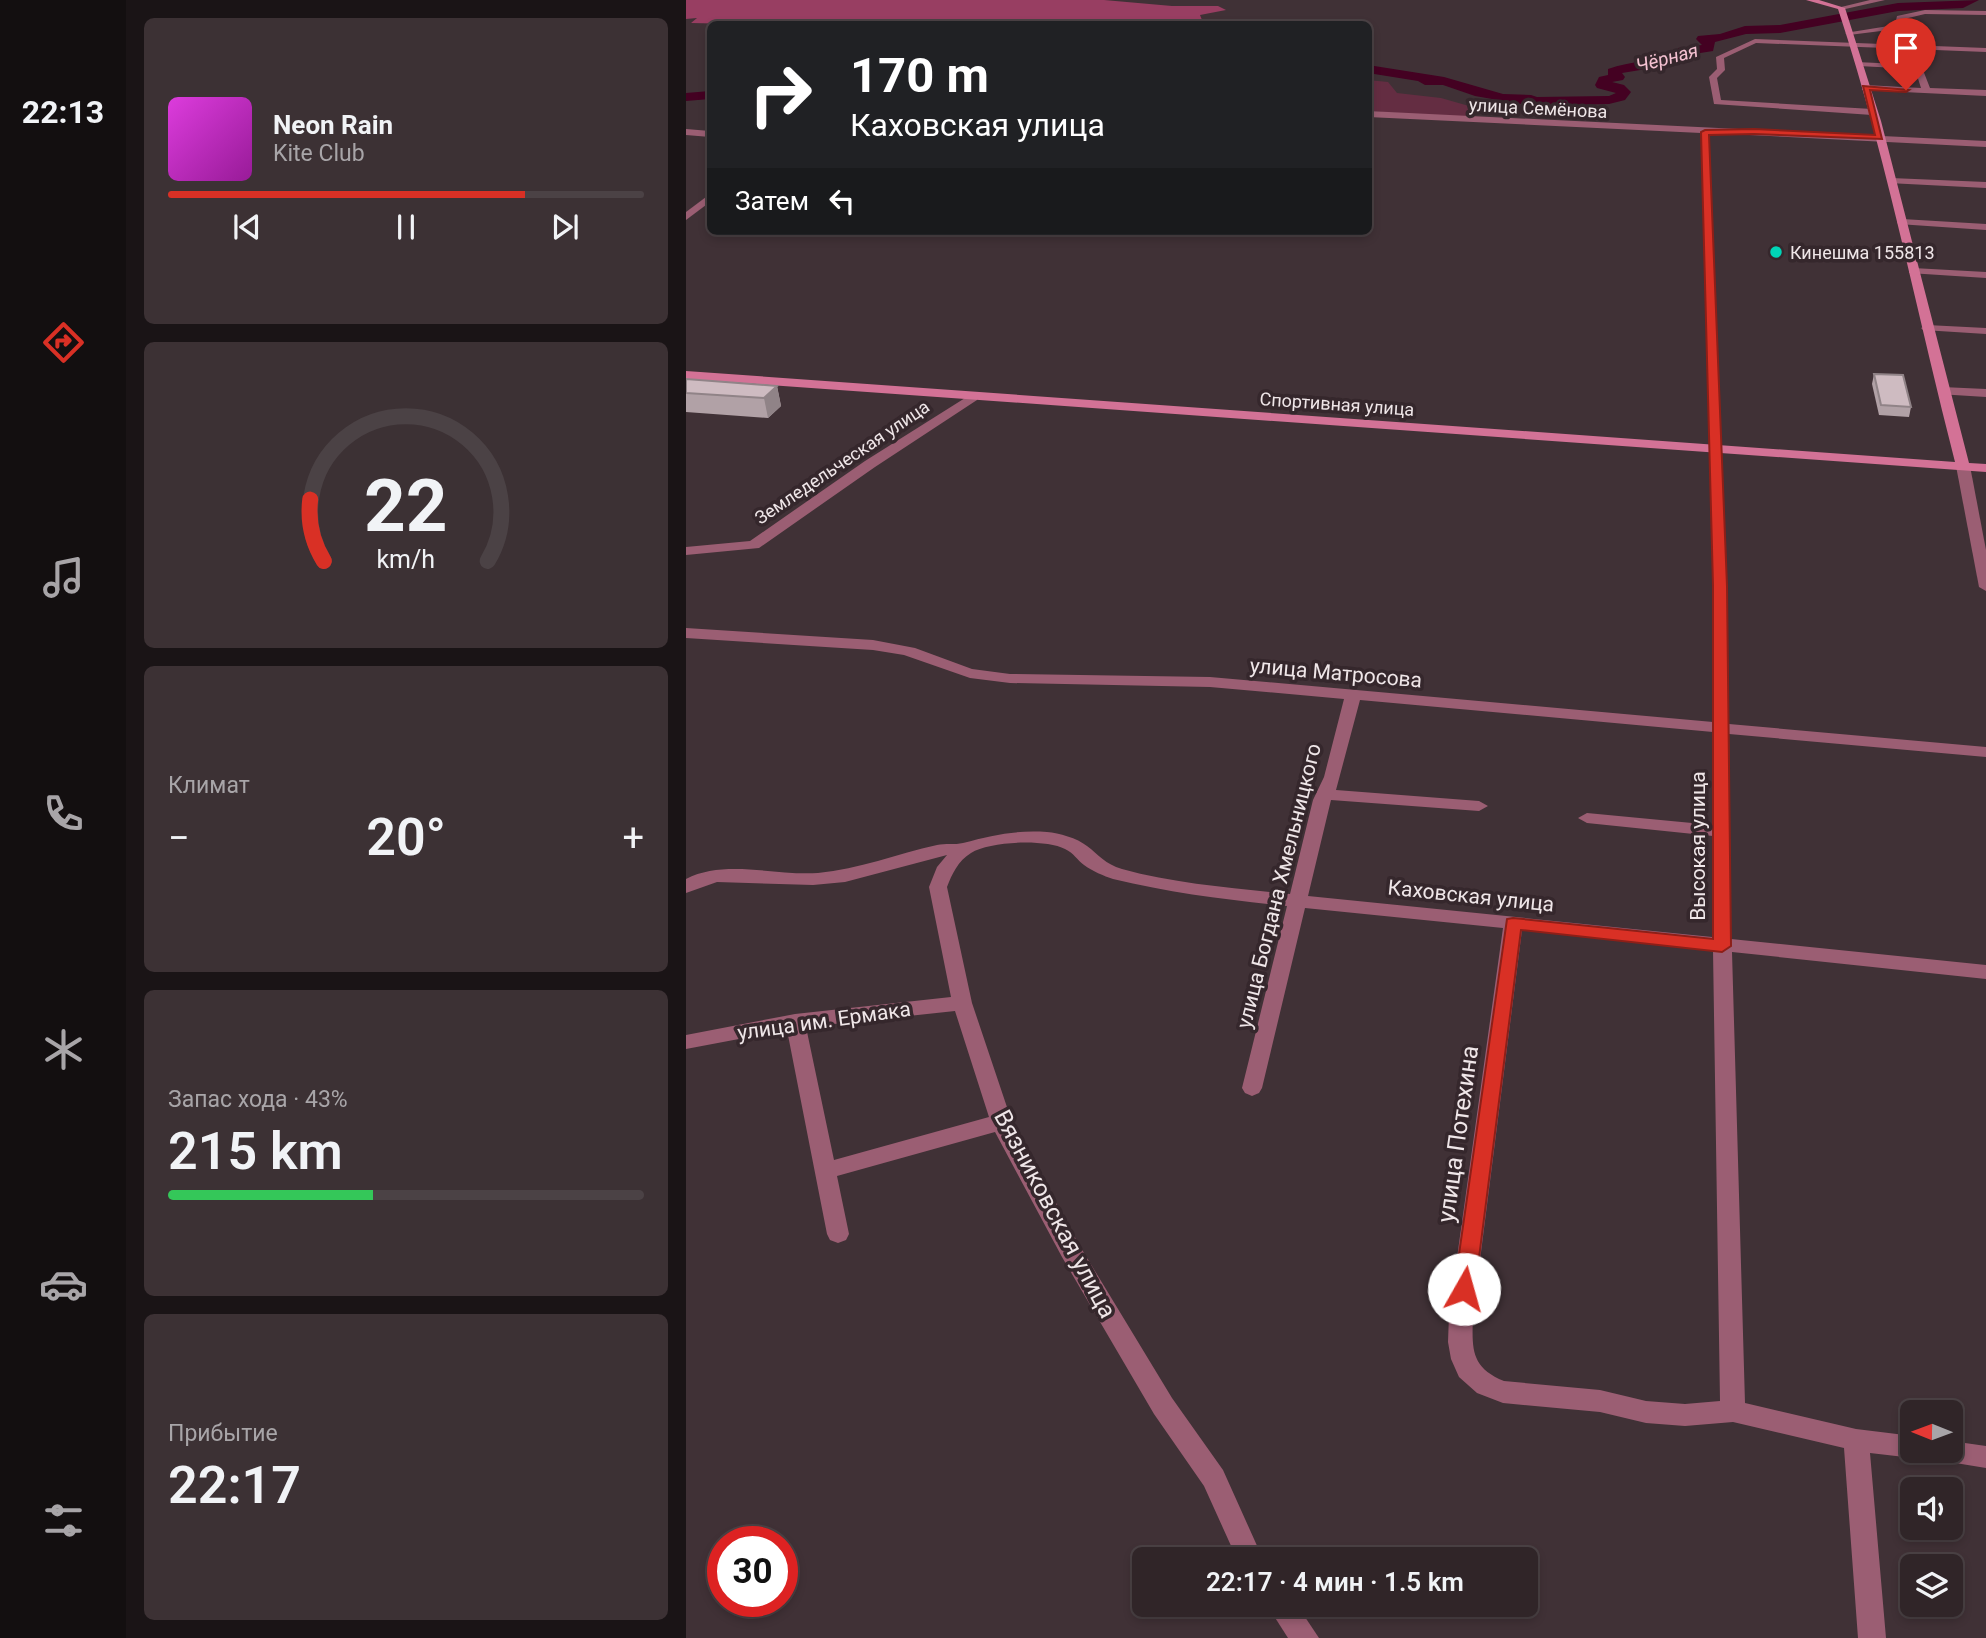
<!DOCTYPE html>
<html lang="ru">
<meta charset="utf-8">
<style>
:root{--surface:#302528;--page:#3c3134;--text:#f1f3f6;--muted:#a8a5a8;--line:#4b4245;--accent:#d93025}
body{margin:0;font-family:Roboto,sans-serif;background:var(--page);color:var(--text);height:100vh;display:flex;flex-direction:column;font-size:26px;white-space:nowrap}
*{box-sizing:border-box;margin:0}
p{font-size:23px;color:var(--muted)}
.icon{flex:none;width:38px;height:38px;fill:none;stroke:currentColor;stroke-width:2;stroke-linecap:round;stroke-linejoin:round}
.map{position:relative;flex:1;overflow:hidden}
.sheet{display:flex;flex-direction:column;gap:18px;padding:18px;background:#1a1416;width:560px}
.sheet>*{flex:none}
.hud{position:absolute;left:21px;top:21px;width:665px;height:214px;border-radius:10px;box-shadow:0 4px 10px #0003,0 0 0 2px var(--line);background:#202124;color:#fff;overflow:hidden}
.needle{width:46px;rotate:271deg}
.tools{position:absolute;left:1214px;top:1400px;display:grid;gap:14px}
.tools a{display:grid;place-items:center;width:63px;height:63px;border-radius:10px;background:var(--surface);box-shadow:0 4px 10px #0003,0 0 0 2px var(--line);font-size:35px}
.speed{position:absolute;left:21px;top:1526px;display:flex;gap:14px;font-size:35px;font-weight:700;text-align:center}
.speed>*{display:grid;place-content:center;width:91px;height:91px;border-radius:50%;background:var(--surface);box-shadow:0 4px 10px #0003,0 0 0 2px var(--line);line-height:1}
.speed .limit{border:10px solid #d22;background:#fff;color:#111}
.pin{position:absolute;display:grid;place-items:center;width:60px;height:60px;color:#fff;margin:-72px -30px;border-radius:50% 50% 50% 0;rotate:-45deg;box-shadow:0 0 7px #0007}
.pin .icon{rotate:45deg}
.me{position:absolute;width:77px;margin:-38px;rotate:7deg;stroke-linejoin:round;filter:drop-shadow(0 0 5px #0008)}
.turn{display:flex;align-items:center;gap:24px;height:147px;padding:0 28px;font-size:32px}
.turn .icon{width:91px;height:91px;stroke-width:2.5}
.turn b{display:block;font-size:49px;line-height:60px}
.then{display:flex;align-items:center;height:66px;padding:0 28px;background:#0003;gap:14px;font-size:26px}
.big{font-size:52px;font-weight:600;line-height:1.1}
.sheet .tile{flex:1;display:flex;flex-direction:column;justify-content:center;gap:10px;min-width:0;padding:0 24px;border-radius:10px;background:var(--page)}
.sheet .dial{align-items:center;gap:0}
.dial svg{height:182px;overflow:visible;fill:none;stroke:var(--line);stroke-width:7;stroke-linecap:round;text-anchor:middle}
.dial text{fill:var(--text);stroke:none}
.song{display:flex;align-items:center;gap:21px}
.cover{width:84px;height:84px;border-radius:10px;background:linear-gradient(135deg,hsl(300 70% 55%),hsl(300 70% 35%))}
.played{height:7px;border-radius:4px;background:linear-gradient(90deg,var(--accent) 75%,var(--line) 75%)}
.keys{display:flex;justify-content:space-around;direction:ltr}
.heat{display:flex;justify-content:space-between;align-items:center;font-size:38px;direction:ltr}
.charge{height:10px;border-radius:5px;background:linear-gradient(90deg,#34c759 43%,var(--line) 0)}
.trip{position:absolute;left:446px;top:1547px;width:406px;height:70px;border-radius:10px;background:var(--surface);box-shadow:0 4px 10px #0003,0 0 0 2px var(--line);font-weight:600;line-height:70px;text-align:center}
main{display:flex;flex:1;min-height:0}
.tabs{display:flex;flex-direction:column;width:126px;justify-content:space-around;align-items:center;background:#130f10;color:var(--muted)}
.tabs .icon{width:49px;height:49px}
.tabs .selected{color:var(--accent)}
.tabs b{font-size:32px;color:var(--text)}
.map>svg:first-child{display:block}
</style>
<main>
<nav class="tabs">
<b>22:13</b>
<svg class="icon selected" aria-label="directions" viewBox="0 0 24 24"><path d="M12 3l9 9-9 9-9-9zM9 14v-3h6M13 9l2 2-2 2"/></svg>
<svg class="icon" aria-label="music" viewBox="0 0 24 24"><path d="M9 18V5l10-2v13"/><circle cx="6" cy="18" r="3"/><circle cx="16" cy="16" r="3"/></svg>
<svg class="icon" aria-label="phone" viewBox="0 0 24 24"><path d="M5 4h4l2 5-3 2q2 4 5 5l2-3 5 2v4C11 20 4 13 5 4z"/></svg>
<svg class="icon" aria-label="climate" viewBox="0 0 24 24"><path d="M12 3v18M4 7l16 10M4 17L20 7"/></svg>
<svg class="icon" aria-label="car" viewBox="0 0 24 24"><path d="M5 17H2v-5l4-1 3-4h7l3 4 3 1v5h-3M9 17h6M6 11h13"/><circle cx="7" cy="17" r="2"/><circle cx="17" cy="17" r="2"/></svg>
<svg class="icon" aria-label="filters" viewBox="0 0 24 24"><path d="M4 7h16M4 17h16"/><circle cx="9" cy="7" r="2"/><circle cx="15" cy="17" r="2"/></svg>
</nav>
<section class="sheet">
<div class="tile">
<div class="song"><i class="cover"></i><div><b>Neon Rain</b><p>Kite Club</p></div></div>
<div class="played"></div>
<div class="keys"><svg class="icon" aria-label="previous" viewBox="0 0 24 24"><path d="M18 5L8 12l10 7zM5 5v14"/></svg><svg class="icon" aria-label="pause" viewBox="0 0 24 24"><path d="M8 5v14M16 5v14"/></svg><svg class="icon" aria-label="next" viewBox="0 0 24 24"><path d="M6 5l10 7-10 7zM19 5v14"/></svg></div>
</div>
<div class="tile dial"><svg viewBox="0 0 100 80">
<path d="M14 69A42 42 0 1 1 86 69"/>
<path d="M14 69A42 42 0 0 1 8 42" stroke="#d93025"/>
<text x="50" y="56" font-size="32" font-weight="700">22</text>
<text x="50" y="72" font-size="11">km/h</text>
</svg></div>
<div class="tile"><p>Климат</p>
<div class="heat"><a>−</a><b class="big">20°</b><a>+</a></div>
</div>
<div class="tile"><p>Запас хода · 43%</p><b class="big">215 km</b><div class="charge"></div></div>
<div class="tile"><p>Прибытие</p><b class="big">22:17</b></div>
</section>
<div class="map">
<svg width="1300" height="1638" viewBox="0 0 1300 1638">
<rect width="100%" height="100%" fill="#403136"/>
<!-- green -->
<path fill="#642d42" d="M682 80 702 82 711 93 755 98 783 106 782 118 683 111Z"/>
<!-- forest -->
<path fill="#983e62" d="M0 0H418L486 6H532L540 10 514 15 516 20 513 24H51L5 23 11 18 0 19Z"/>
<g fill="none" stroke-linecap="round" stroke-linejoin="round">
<!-- river -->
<g fill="#440122" fill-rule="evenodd">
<path d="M1293 0 1277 8 1212 11 1094 33 1060 34 1029 42 1027 51 1008 54 985 65 936 73 939 77 937 80 926 82 938 85 945 92 939 100 923 104 845 106 789 96 757 85H739L732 81 682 73V65L758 77 817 94 845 95 851 97 923 96 930 93 911 88 909 85 913 77 922 75V69C945 61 969 61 991 53L992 48 1016 45 1010 39 1012 36 1034 34 1059 26 1094 25 1212 3Z"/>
<path d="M24 91V99L0 101V93Z"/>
</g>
<!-- street -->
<g fill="#9b5e73" fill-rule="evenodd">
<path d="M1184 0H1199L1155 10 1151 8Z"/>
<path d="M1239 10 1300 11V15L1239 14 1218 19V25L1211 29 1163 35 1159 33 1209 25 1211 16Z"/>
<path d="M1069 39 1300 48V52L1070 43 1038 58 1039 70 1031 78 1035 100 1186 109 1190 112 1186 115 1028 104 1023 77 1031 69 1030 57Z"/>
<path d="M1170 62 1235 65 1244 88 1300 90V96L1176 90 1179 85 1235 88 1229 69 1173 66Z"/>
<path d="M682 111 1300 141V147L1023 133 1041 586 1043 724 1300 747V757L1043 734 1045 939 1300 965V979L1046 952 1059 1403 1170 1429 1227 1436V1451H1238L1236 1455 1227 1458 1184 1453 1200 1638H1172L1158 1448 1047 1422 999 1426 960 1423 914 1412 817 1403 791 1393 773 1377 765 1359 762 1342 763 1315 817 928 619 908 576 1088 573 1093 566 1096 559 1093 556 1088 601 906C542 900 485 893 427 879 418 876 406 871 398 865 391 860 388 853 379 849 359 839 304 841 285 853 272 861 266 874 261 887L286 1003 326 1122 392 1243 486 1398 537 1470 577 1559H551L518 1486 468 1414 376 1257 309 1132 151 1176 163 1234 160 1240 152 1243 144 1240 141 1234 101 1030 0 1049V1035L109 1014 265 997 243 887 251 867 261 855 159 882 127 885 31 882 0 893V879C39 859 90 876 132 873 173 869 211 854 251 845 259 843 269 845 277 843 307 835 329 830 361 832 373 833 391 838 401 846 413 855 419 864 436 869 490 884 548 888 604 894L627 800 638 777 658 699 524 687 324 683 284 678 218 655 187 650 0 638V628L187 640 229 648 286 669 324 674 524 677 1027 722V586L1015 133 682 117ZM674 700 1027 732V825L901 813 892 818 901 823 1027 836 1026 937 622 896 645 800 793 811 802 806 793 801 650 790ZM836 930 1027 950 1034 1401 999 1404 960 1401 914 1390 818 1381C784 1367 786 1348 787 1315ZM269 1011 303 1117 148 1160 120 1027Z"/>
<path d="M0 129 24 131V137L0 135Z"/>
<path d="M1205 178 1300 182V188L1202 183V179Z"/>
<path d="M24 194V202L0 220V212Z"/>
<path d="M1216 219 1300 224V230L1212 224 1211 222Z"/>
<path d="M1227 268 1300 272V278L1223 273V269Z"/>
<path d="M1241 325 1300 328V334L1237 330 1235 328Z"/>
<path d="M1256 387 1300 389V397L1252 394V388Z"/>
<path d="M287 393 291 394V400L189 467 73 548 0 555V547L64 541 179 461Z"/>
<path d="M1277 462 1284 466 1300 550V591L1293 587 1270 466Z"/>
<path d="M1265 1441 1300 1446V1468L1245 1459 1241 1451H1265Z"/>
<path d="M581 1605H611L633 1638H602Z"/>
</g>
<!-- secondary -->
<path fill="#d37296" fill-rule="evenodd" d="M1120 0H1133L1159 8 1195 121 1283 463 1300 464V472L0 379V371L1269 462C1230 311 1201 158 1152 9Z"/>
</g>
<!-- wall -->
<g fill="#b1a1a6">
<path d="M1188 374 1225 407 1223 417 1193 415 1186 384Z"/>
<path d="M0 379 91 386 95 406 82 418 0 412Z"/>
</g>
<!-- shaded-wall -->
<path fill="#908387" d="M91 386 95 406 82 418 78 398Z"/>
<!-- building -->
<g fill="#cebbc1" stroke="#908387" stroke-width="2">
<path d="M1188 374 1217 375 1225 407 1195 405Z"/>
<path d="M0 379 91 386 78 398 0 393Z"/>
</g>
<!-- route -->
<path fill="#d93025" stroke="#8d1f18" stroke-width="2" d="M1177 86 1223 90 1220 92 1184 90 1196 139 1068 134 1023 135 1041 586 1045 946 1036 952 835 930 789 1289 786 1295 778 1297 771 1295 768 1289 821 919 827 918 1027 939V586L1015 132 1019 130 1068 129 1189 135Z"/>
<!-- markers -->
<circle fill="#00d5b7" stroke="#35272c" stroke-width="2.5" cx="1090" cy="252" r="7"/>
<g text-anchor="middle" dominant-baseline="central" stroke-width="7" stroke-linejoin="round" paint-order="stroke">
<!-- far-street labels -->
<g font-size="18" fill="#efe6e8" stroke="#35272c">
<text transform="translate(852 108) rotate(3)">улица Семёнова</text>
<text transform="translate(651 404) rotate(4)">Спортивная улица</text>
<text transform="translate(156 462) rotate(-34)">Земледельческая улица</text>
</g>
<!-- far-poi labels -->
<g font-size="18" fill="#efe6e8" stroke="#35272c" text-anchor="start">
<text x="1104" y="252">Кинешма 155813</text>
</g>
<!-- far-water labels -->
<g font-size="19" font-style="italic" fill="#f5c2d2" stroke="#35272c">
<text transform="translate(981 58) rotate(-15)">Чёрная</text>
</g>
<!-- street labels -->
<g font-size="21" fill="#efe6e8" stroke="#35272c">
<text transform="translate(650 673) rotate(5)">улица Матросова</text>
<text transform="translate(1012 846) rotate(-90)">Высокая улица</text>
<text transform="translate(593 886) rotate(-76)">улица Богдана Хмельницкого</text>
<text transform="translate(785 896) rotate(6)">Каховская улица</text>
<text transform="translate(138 1021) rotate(-8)">улица им. Ермака</text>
</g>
<!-- near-street labels -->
<g font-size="24" fill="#efe6e8" stroke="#35272c">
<text transform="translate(772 1134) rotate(-82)">улица Потехина</text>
<text transform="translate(369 1214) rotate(62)">Вязниковская улица</text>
</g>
</g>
</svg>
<div class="tools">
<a><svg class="needle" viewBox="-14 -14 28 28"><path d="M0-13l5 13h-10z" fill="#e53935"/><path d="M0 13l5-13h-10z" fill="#a8a5a8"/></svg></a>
<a><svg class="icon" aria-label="sound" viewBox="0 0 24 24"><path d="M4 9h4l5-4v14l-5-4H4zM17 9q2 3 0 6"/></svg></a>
<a><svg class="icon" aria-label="layers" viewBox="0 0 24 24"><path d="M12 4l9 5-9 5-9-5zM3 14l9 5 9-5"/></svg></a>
</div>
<div class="speed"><div class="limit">30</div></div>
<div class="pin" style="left:1220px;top:90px;background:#d93025"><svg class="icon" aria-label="arrive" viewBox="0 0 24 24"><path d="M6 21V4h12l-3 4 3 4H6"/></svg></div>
<svg class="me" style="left:778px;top:1289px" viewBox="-20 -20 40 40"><circle r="19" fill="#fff"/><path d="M0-13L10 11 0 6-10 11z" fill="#d93025"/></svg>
<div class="trip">22:17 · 4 мин · 1.5 km</div>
<div class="hud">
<div class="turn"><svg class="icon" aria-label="right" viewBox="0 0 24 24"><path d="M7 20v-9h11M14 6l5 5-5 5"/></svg><div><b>170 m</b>Каховская улица</div></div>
<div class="then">Затем<svg class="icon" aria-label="left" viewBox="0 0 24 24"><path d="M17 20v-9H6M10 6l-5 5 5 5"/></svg></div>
</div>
</div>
</main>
